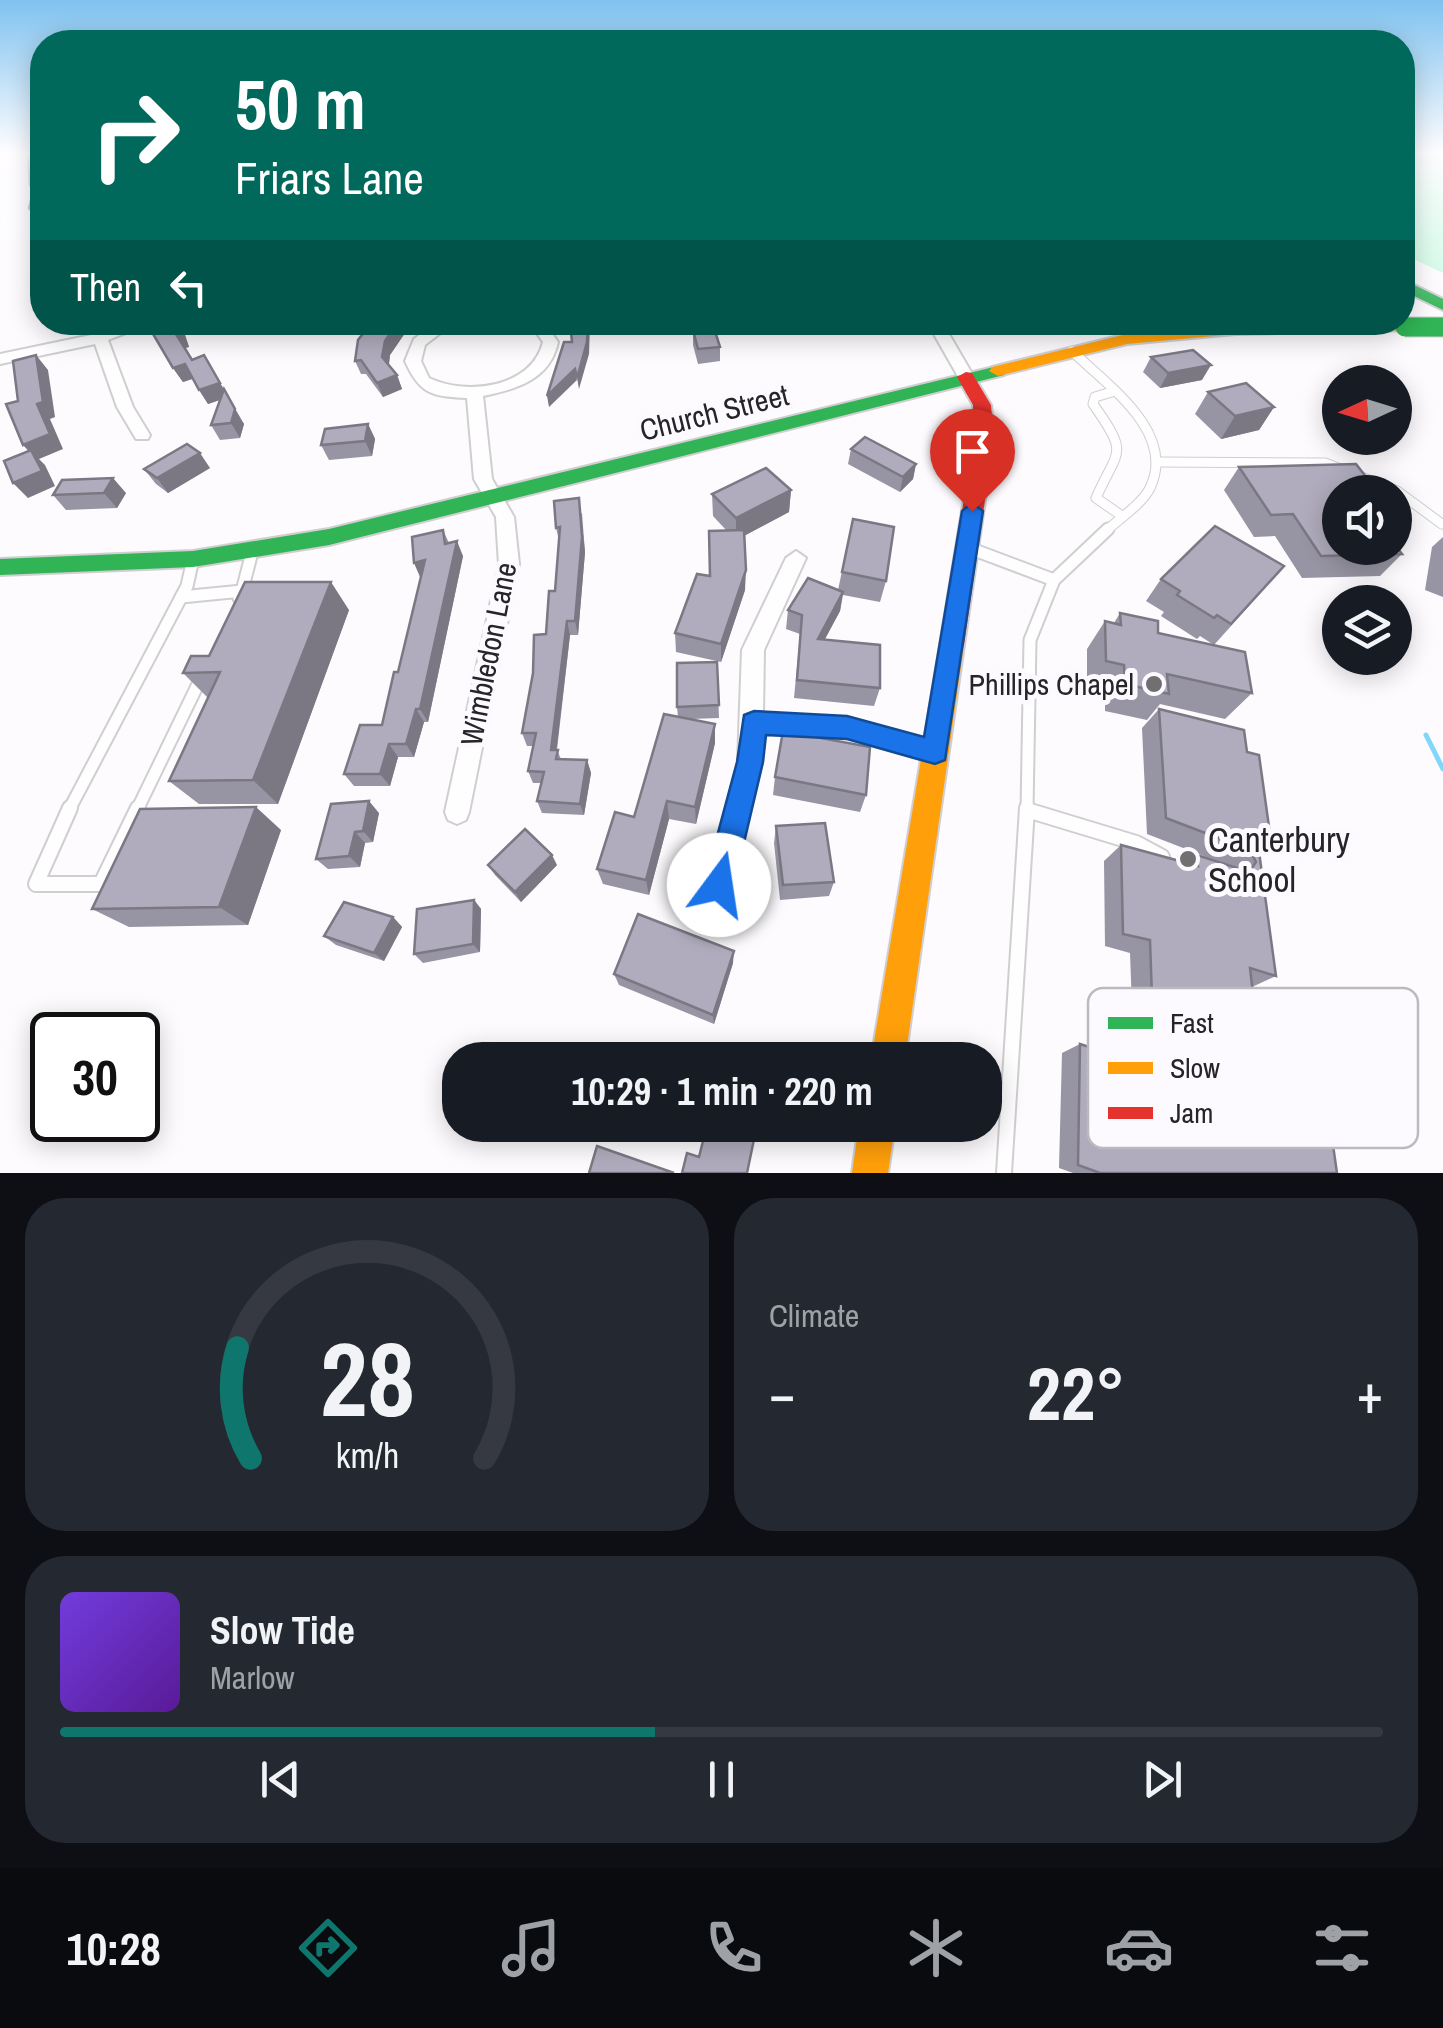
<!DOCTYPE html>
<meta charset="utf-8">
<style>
:root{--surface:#171b24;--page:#242831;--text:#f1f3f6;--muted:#9ea1a6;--line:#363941;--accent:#0f766e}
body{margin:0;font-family:"Archivo Narrow",sans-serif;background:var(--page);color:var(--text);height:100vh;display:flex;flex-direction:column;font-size:38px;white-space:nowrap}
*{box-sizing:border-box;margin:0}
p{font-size:32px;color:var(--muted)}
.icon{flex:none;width:55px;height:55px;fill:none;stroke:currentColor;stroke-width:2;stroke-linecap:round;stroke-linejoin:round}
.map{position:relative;height:1173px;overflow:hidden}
.sheet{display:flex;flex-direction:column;gap:25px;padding:25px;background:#0d0f14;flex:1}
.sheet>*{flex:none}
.banner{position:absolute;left:30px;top:30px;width:1385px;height:305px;border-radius:40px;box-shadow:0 5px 25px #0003;background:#00695c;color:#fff;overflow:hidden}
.needle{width:65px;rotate:266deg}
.tools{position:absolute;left:1322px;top:365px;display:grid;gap:20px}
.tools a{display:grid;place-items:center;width:90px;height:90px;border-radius:50%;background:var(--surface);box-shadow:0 5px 25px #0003;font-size:50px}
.speed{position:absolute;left:30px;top:1012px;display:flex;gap:20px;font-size:50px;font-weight:700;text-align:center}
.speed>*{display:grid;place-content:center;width:130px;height:130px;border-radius:50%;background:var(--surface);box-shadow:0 5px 25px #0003;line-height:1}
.speed .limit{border:5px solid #111;border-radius:15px;background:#fff;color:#111}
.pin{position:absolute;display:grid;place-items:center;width:85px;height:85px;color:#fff;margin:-102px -42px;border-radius:50% 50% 50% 0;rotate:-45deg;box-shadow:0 0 10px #0007}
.pin .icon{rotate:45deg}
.me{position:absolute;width:110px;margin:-55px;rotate:14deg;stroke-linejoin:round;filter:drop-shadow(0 0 8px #0008)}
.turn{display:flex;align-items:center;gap:35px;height:210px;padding:0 40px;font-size:45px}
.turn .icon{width:130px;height:130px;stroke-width:2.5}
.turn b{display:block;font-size:70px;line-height:85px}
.then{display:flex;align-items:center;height:95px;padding:0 40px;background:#0003;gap:20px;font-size:38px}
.big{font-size:75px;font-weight:800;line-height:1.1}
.sheet .card{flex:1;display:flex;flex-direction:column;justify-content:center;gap:15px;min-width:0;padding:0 35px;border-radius:40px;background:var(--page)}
.sheet .dial{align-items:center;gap:0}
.dial svg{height:260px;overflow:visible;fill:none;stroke:var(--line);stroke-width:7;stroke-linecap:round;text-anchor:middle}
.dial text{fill:var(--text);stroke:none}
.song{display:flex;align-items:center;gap:30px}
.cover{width:120px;height:120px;border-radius:15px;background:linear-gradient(135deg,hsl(260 70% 55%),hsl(270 70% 35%))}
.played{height:10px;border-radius:5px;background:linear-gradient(90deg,var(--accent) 45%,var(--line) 45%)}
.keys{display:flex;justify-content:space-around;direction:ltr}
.heat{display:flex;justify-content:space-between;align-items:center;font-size:55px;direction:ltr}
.sheet .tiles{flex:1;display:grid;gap:25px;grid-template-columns:1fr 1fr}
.card:last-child{grid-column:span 2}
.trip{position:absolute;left:442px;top:1042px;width:560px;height:100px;border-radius:40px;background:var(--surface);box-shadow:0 5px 25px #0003;font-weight:800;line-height:100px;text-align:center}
.menu{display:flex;height:160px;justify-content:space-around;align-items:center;background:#090b0e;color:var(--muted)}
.menu .icon{width:70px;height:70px}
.menu .active{color:var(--accent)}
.menu b{font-size:45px;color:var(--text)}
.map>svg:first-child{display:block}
</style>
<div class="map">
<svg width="1443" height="1173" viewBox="0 0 1443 1173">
<rect width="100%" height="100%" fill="#fdfbfe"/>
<!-- green -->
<path fill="#c7fae1" d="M1402 154H1443V273L1403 254Z"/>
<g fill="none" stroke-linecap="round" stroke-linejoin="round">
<!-- stream -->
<path stroke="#81d7fa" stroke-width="5" d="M1426 735 1443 769"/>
<defs>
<g id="lane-far2">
<path d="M1072 351C1107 385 1177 432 1150 488 1142 504 1119 519 1106 531"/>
<path d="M1115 391 1095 397 1093 404C1130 456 1118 448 1096 498L1122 516"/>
<path d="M1158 462 1325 463 1397 491 1442 524"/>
</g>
<g id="lane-far1">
<path d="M969 548 1054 580"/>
<path d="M242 591 252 552"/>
<path d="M181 597 242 591 239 598"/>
<path d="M69 810 187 586 193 559"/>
<path d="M137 810 202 676"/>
<path d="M1027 810 1030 640 1054 580 1108 529"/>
</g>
<g id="lane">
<path d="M70 808 36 884H101L138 808"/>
<path d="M1027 810 1136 843 1162 857"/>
<path d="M1004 1173 1027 808"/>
</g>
<g id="street">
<path d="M132 322H155L108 340 133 407 150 435 148 439H136L117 407 95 344 0 364V354L96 334Z"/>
<path d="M436 322H455L425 345 421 361 429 378C466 396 532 388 543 342L529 322H544L558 342C550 379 518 389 483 396L492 479 514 517 519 564 469 812 466 820 457 824 448 820 445 812 499 564 496 517 474 479 467 398C432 396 420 395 405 361L414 339Z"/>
<path d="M927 322H942L974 377 972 380H960Z"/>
<path d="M796 551 806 558 764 650 763 713 847 718 935 741 943 744 947 752 943 760 935 763 847 738 762 734V762L732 885 728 894 719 898 710 894 706 885 738 762 742 650 786 558Z"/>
</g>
<g id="fast">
<path d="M1402 279 1443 299V310L1402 290Z"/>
<path d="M998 366 1007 371 1004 375 329 545 193 567 0 575V559L193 551 329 529Z"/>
</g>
<g id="slow">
<path d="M1405 322 1411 324V330L1235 334 1127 344 998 376 989 371 992 367 1127 334 1235 324Z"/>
<path d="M952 635 960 638 964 645 905 1060H871L940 645 944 638Z"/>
<path d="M859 1125H895L888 1173H852Z"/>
</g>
<path id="jam" d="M966 372 972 373 991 405 994 438 964 645 960 652 952 655 944 652 940 645 974 438 973 405 957 377Z"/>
</defs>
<!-- lane-far2 casing -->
<use href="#lane-far2" stroke="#d0ced1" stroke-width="11"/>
<!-- lane-far1 casing -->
<use href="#lane-far1" stroke="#d0ced1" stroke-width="15"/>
<!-- lane casing -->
<use href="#lane" stroke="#d0ced1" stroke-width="18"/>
<!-- street casing -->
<use href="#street" stroke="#d0ced1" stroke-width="4"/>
<!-- fast casing -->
<use href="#fast" stroke="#d0ced1" stroke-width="4"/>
<!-- slow casing -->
<use href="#slow" stroke="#d0ced1" stroke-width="4"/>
<!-- jam casing -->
<use href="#jam" stroke="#d0ced1" stroke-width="4"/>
<!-- lane-far2 -->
<use href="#lane-far2" stroke="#fffeff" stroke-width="9"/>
<!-- lane-far1 -->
<use href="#lane-far1" stroke="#fffeff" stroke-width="11"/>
<!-- lane -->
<use href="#lane" stroke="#fffeff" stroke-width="14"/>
<!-- street -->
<use href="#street" fill="#fffeff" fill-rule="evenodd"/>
<!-- fast -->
<use href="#fast" fill="#30b455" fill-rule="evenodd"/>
<!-- slow -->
<use href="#slow" fill="#ff9f0a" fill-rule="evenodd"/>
<!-- jam -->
<use href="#jam" fill="#e5322d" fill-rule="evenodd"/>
<defs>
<path id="fast-bridge" d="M1405 327H1443"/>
</defs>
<!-- fast-bridge casing -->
<use href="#fast-bridge" stroke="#d0ced1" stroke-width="21" stroke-linecap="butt"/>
<!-- fast-bridge -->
<use href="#fast-bridge" stroke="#30b455" stroke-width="19"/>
</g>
<!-- wall -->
<g fill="#9794a3">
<path d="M372 322H422L405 333 390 355 389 365 397 375 402 389 383 397 366 374H361L355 361Z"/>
<path d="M183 329 189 347 185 348 192 360 244 424 240 438 220 440 211 425 220 400 208 404 193 379 183 382 173 368Z"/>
<path d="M693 330 720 347V361L698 364 693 345Z"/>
<path d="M1151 357 1202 380 1160 388 1143 372Z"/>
<path d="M1208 392 1274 407 1259 430 1221 439 1195 414Z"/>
<path d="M368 424 375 439 372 456 329 460 321 445Z"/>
<path d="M851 449 916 464 913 479 900 492 848 464Z"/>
<path d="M1239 467 1340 492 1402 554 1380 576 1302 578 1275 536 1254 537 1224 490Z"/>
<path d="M210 468 168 493 156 484 144 469Z"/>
<path d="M62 480 126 493 117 508 66 510 53 495Z"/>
<path d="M791 490 789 512 744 536 745 590 721 662 676 652 675 633 710 576 727 531 713 516 712 494Z"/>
<path d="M582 513 585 552 578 635H570L557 750 561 759 587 760 591 773 584 815 542 813 537 801 541 783H533L528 771 533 746H527L522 733 555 591 559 540 556 528Z"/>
<path d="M853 519 886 581 880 602 843 595 840 611 824 640 880 688 874 706 794 698 800 634 786 629 788 610 838 590Z"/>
<path d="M443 530 449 543 463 556 428 722H424L414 757H398L390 786H354L344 774 382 725Z"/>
<path d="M1443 537V597L1425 590 1432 547Z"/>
<path d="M1161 579 1265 588 1214 645 1200 636 1197 639 1161 616 1164 612 1146 601Z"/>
<path d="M349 610 278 804H199L169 781 208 698 183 673 209 656Z"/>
<path d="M1120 613 1158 633 1252 693 1225 719 1160 704 1147 720 1105 711V692L1087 688V649L1105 621 1114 623Z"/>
<path d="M717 662 719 718 691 719 715 743 696 824 669 819 649 895 603 884 597 869 634 817 678 717 677 707Z"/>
<path d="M1159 709 1247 752 1271 841 1259 850 1276 976 1252 987 1257 1029 1231 1038 1132 1007 1130 953 1105 946 1104 861 1121 845 1188 863 1197 855 1222 863 1147 834 1142 728Z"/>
<path d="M775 777 866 795 860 812 773 795Z"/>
<path d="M379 813 373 842 365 843 360 867 328 869 316 859Z"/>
<path d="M776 826 834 882 829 896 780 900 774 843Z"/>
<path d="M281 830 248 925 129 927 92 909Z"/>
<path d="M488 865H557L521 902 495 875Z"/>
<path d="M474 900 481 909 480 952 423 963 414 954Z"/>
<path d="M393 917 402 927 384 961 336 945 324 936Z"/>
<path d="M733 963 714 1024 619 985 614 974Z"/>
<path d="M1080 1044 1255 1112 1337 1173H1073L1059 1168 1062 1053Z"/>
<path d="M685 1125H757L699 1157 705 1132Z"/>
</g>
<!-- shaded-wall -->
<g fill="#7b7884">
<path d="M177 322H179L183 329 189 347 185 348 176 334Z"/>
<path d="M398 322H422L405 333 390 355 388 370 382 357 385 341Z"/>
<path d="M588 322H590L589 354 579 389 577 378Z"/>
<path d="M36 355 48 370 55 417 50 419 63 449 39 459 45 465 55 486 28 498 13 483 35 458 23 445Z"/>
<path d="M204 355 244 424 240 438 231 423 228 397 208 404 199 390Z"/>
<path d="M185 364 194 378 183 382 173 368Z"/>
<path d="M1211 365 1202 380 1160 388 1168 373Z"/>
<path d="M575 369 577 380 549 407 547 396Z"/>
<path d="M397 375 402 389 383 397 377 383Z"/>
<path d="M1274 407 1259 430 1221 439 1235 416Z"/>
<path d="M368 424 375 439 372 456 365 441Z"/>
<path d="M200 453 210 468 168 493 157 478Z"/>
<path d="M916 464 913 479 900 492 903 477Z"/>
<path d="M113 478 126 493 117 508 104 493Z"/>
<path d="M791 490 789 512 736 540V518Z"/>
<path d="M579 498 585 552 578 635 575 621Z"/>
<path d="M457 541 463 556 428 722 420 709Z"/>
<path d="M425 560 420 577 414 563Z"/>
<path d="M746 570 745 590 721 662V644Z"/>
<path d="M331 582 349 610 278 804 253 780Z"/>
<path d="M843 592 840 611 815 658 818 639Z"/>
<path d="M567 621 570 635 555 762 551 750Z"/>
<path d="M416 709 424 722 414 757 406 744Z"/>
<path d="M715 724V743L696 824 695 807Z"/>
<path d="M389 744 398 757 390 786 380 774Z"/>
<path d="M587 760 591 773 584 815 580 804Z"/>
<path d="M369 801 379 813 373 842 363 831Z"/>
<path d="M667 801 669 819 649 895 646 880Z"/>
<path d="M256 807 281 830 248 925 219 907Z"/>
<path d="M355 832 365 843 360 867 349 856Z"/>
<path d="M552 855 557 865 521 902 515 892Z"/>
<path d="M474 900 481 909 480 952 473 944Z"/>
<path d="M393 917 402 927 384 961 374 953Z"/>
<path d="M734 951 733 963 714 1024 713 1015Z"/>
</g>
<!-- building -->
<g fill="#b0acbd" stroke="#7b7884" stroke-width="2.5">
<path d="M39 154H42V221L29 208 35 184 30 185 28 157 39 155Z"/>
<path d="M146 322H177L180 333 176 334 192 360 204 355 220 383 199 390 185 364 173 368Z"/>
<path d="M398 322 385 341 382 357 397 375 377 383 361 360 355 361 358 340 372 322Z"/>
<path d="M570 322H588L587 342 577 378 575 369 547 396 564 342H572Z"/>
<path d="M714 328 720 347 698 349 693 330Z"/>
<path d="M1193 350 1211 365 1168 373 1151 357Z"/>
<path d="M36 355 43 402 37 404 50 434 23 445 6 404 18 401 13 361Z"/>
<path d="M1246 383 1274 407 1235 416 1208 392Z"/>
<path d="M224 389 235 409 231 423 211 425Z"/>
<path d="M368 424 365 441 321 445 325 429Z"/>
<path d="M865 437 916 464 903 477 851 449Z"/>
<path d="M187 444 200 453 157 478 144 469Z"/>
<path d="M31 450 42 471 13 483 4 461Z"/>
<path d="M1356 464 1378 492H1340V548H1395V545L1402 554 1321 556 1293 514 1271 515 1239 467Z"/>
<path d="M766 468 791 490 736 518 712 494Z"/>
<path d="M113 478 104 493 53 495 62 480Z"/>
<path d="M579 498 582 537 575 621H567L551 750H558L556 759 587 760 580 804 537 801 544 772 528 771 536 733H522L533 673 534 635 546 634 549 591H555L560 527 556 528 554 501Z"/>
<path d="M853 519 894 527 886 581 842 572Z"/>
<path d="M1215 526 1284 566 1231 624 1217 615 1214 618 1177 595 1180 591 1161 579Z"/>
<path d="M443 530 445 544 457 541 420 709H416L406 744H389L380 774H344L360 725H382L394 672H398L425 560 414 563 412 537Z"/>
<path d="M744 530 746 570 721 644 675 633 697 574 710 576 709 531Z"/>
<path d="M808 578 843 592 818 639 880 645V688L797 680 802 615 788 610Z"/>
<path d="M245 582H331L253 780 169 781 220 672 183 673 191 656H209Z"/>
<path d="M1120 613 1158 621V633L1245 652 1252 693 1167 674 1169 694 1125 684 1124 665 1106 661 1105 621 1121 625Z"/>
<path d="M717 662 719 705 677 707V663Z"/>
<path d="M1159 709 1244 730 1247 752 1259 755 1271 841 1257 837 1276 976 1250 968 1257 1029 1152 997 1150 940 1123 934 1121 845 1198 866 1197 855 1243 870 1252 868 1256 862 1250 850 1166 818Z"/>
<path d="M664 714 715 724 695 807 667 801 646 880 597 869 615 812 634 817Z"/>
<path d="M783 731 870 747 866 795 775 777Z"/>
<path d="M369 801 363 831 355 832 349 856 316 859 331 804Z"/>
<path d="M256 807 219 907 92 909 140 809Z"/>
<path d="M825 823 834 882 783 885 776 826Z"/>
<path d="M525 829 552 855 515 892 488 865Z"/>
<path d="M474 900 473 944 414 954 417 909Z"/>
<path d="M344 902 393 917 374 953 324 936Z"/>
<path d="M638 914 734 951 713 1015 614 974Z"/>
<path d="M1080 1044 1254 1101 1255 1112 1332 1138 1337 1173H1100L1078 1165Z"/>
<path d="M696 1125H757L747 1173H682L687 1153 699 1157 706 1129Z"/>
<path d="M597 1146 674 1173H589Z"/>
</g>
<!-- sky -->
<linearGradient id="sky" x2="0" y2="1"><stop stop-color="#7fc2ef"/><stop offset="0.48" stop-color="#fefdff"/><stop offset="1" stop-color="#fefdff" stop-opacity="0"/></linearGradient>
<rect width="1443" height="318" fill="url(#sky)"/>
<!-- route -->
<path fill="#1a73e8" stroke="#114b97" stroke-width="2.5" d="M972 503 983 511 945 760 935 764 847 739 766 735 763 762 734 885 729 895 719 900 708 895 704 885 737 762 744 715 754 711 847 716 924 737 962 511Z"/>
<!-- markers -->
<g fill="#716f72" stroke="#fdfaff" stroke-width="4">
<circle cx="1154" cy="684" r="10"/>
<circle cx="1188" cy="859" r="10"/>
</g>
<g text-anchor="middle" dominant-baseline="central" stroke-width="10" stroke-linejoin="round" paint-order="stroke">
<!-- street labels -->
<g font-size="30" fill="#262427" stroke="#fdfaff">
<text transform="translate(714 412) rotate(-14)">Church Street</text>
<text transform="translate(488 654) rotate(-79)">Wimbledon Lane</text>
</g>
<!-- poi labels -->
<g font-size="30" fill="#262427" stroke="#fdfaff" text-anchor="end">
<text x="1134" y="684">Phillips Chapel</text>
</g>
<!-- near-poi labels -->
<g font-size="35" fill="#262427" stroke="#fdfaff" text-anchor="start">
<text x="1208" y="839">Canterbury<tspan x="1208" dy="40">School</tspan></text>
</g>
</g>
<!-- legend -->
<rect x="1088" y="988" width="330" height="160" rx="15" fill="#fdfaff" stroke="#bcbabe" stroke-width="2.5"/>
<rect x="1108" y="1017" width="45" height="12" fill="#30b455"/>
<rect x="1108" y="1062" width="45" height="12" fill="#ff9f0a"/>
<rect x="1108" y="1107" width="45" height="12" fill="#e5322d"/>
<g font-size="28" fill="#262427">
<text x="1170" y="1033">Fast</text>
<text x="1170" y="1078">Slow</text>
<text x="1170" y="1123">Jam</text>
</g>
</svg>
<div class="tools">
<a><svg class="needle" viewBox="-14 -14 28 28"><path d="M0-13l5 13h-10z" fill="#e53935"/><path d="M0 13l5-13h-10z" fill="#9ea1a6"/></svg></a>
<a><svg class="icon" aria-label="sound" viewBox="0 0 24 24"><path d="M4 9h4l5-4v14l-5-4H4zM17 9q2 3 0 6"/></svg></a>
<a><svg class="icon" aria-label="layers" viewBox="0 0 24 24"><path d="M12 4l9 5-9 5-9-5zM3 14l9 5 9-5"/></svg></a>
</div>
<div class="speed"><div class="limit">30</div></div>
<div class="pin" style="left:972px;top:511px;background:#d93025"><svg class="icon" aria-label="arrive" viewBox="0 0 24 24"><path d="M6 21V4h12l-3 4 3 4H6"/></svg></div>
<svg class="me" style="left:719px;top:885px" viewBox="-20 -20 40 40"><circle r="19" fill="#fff"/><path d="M0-13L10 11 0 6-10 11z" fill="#1a73e8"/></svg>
<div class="trip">10:29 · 1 min · 220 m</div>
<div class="banner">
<div class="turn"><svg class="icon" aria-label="right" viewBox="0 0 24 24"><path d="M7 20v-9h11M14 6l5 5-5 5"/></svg><div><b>50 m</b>Friars Lane</div></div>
<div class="then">Then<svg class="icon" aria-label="left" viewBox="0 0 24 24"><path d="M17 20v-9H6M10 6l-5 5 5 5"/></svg></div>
</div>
</div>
<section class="sheet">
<div class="tiles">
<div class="card dial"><svg viewBox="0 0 100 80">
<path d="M14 69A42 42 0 1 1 86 69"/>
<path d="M14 69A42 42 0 0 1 10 35" stroke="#0f766e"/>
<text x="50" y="56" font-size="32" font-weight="700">28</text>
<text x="50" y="72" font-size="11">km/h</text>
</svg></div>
<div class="card"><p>Climate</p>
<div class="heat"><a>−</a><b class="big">22°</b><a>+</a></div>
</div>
<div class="card">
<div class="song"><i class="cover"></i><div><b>Slow Tide</b><p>Marlow</p></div></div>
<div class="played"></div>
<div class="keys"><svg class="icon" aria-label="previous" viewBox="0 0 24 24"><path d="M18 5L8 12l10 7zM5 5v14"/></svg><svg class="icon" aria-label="pause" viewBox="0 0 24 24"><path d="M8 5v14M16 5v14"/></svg><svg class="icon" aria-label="next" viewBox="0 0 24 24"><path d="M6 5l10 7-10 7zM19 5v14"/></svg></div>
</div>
</div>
</section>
<nav class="menu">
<b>10:28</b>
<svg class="icon active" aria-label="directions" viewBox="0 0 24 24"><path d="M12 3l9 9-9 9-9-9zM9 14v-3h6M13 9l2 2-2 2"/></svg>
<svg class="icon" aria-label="music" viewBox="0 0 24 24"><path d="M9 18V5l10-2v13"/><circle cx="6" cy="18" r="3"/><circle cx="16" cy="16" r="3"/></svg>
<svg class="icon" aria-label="phone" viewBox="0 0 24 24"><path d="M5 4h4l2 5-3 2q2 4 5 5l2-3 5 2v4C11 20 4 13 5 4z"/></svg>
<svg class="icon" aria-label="climate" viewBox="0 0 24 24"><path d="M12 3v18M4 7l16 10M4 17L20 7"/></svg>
<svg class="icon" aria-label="car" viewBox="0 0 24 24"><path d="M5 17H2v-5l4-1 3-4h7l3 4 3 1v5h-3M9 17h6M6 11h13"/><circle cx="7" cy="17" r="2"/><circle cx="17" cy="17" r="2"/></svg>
<svg class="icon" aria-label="filters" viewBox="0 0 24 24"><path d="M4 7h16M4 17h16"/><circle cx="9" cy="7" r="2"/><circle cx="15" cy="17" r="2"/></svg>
</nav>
